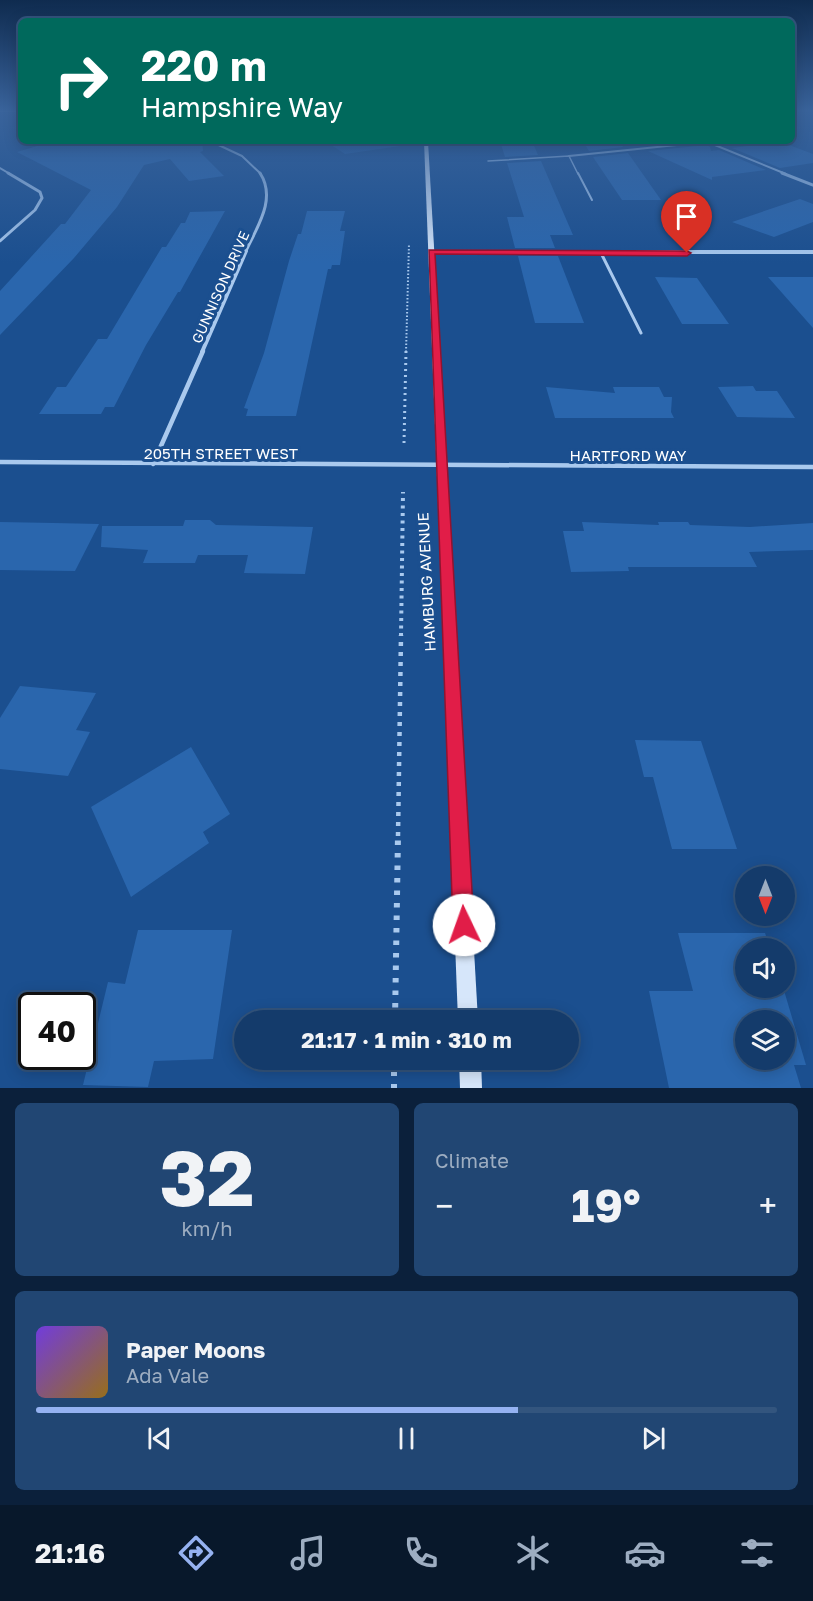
<!DOCTYPE html>
<meta charset="utf-8">
<style>
:root{--surface:#143b6b;--page:#214673;--text:#f1f3f6;--muted:#9dadc1;--line:#33557e;--accent:#95b2f1}
body{margin:0;font-family:"Golos Text",sans-serif;background:var(--page);color:var(--text);height:100vh;display:flex;flex-direction:column;font-size:22px;white-space:nowrap}
*{box-sizing:border-box;margin:0}
p{font-size:20px;color:var(--muted)}
.icon{flex:none;width:33px;height:33px;fill:none;stroke:currentColor;stroke-width:2;stroke-linecap:round;stroke-linejoin:round}
.map{position:relative;height:1088px;overflow:hidden}
.panel{display:flex;flex-direction:column;gap:15px;padding:15px;background:#0b203b;flex:1}
.panel>*{flex:none}
.hud{position:absolute;left:18px;top:18px;width:777px;height:126px;border-radius:9px;box-shadow:0 3px 15px #0003,0 0 0 2px var(--line);background:#00695c;color:#fff;overflow:hidden}
.needle{width:39px;rotate:180deg}
.buttons{position:absolute;left:735px;top:866px;display:grid;gap:12px}
.buttons a{display:grid;place-items:center;width:60px;height:60px;border-radius:50%;background:var(--surface);box-shadow:0 3px 15px #0003,0 0 0 2px var(--line);font-size:30px}
.speed{position:absolute;left:18px;top:992px;display:flex;gap:12px;font-size:30px;font-weight:700;text-align:center}
.speed>*{display:grid;place-content:center;width:78px;height:78px;border-radius:50%;background:var(--surface);box-shadow:0 3px 15px #0003,0 0 0 2px var(--line);line-height:1}
.speed .limit{border:3px solid #111;border-radius:9px;background:#fff;color:#111}
.pin{position:absolute;display:grid;place-items:center;width:51px;height:51px;color:#fff;margin:-62px -26px;border-radius:50% 50% 50% 0;rotate:-45deg;box-shadow:0 0 6px #0007}
.pin .icon{rotate:45deg}
.me{position:absolute;width:66px;margin:-33px;rotate:357deg;stroke-linejoin:round;filter:drop-shadow(0 0 4px #0008)}
.turn{display:flex;align-items:center;gap:21px;height:126px;padding:0 24px;font-size:27px}
.turn .icon{width:78px;height:78px;stroke-width:2.5}
.turn b{display:block;font-size:42px;line-height:51px}
.big{font-size:45px;font-weight:700;line-height:1.1}
.panel .widget{flex:1;display:flex;flex-direction:column;justify-content:center;gap:9px;min-width:0;padding:0 21px;border-radius:9px;background:var(--page)}
.panel .dial{align-items:center;gap:0}
.dial b{font-size:78px;line-height:1}
.song{display:flex;align-items:center;gap:18px}
.cover{width:72px;height:72px;border-radius:9px;background:linear-gradient(135deg,hsl(260 70% 55%),hsl(40 70% 35%))}
.played{height:6px;border-radius:3px;background:linear-gradient(90deg,var(--accent) 65%,var(--line) 65%)}
.keys{display:flex;justify-content:space-around;direction:ltr}
.heat{display:flex;justify-content:space-between;align-items:center;font-size:33px;direction:ltr}
.panel .tiles{flex:1;display:grid;gap:15px;grid-template-columns:1fr 1fr}
.widget:last-child{grid-column:span 2}
.trip{position:absolute;left:234px;top:1010px;width:345px;height:60px;border-radius:30px;background:var(--surface);box-shadow:0 3px 15px #0003,0 0 0 2px var(--line);font-weight:700;line-height:60px;text-align:center}
.tabs{display:flex;height:96px;justify-content:space-around;align-items:center;background:#08182b;color:var(--muted)}
.tabs .icon{width:42px;height:42px}
.tabs .on{color:var(--accent)}
.tabs b{font-size:27px;color:var(--text)}
.map>svg:first-child{display:block}
</style>
<div class="map">
<svg width="813" height="1088" viewBox="0 0 813 1088">
<rect width="100%" height="100%" fill="#1b4f8f"/>
<!-- green -->
<path fill="#2461a8" d="M325 141H407V145L345 154Z"/>
<!-- building -->
<g fill="#2a66ad" fill-rule="evenodd">
<path d="M54 141H202L203 151 200 152 224 176 189 181 170 159 144 165 117 207 74 258 0 335V291L61 224H65L91 190 17 152Z"/>
<path d="M500 141H532L538 155 505 157Z"/>
<path d="M583 141H619L623 147 589 151Z"/>
<path d="M781 142 813 154V163L780 168 732 148Z"/>
<path d="M707 145 710 147 711 151 719 150 766 170 712 177V180L648 151Z"/>
<path d="M628 153 661 200H622L593 157Z"/>
<path d="M541 161 573 235H550L555 248H515L507 217H524L507 163Z"/>
<path d="M800 199 813 204V222L774 237 732 222Z"/>
<path d="M225 211 180 292H178L146 345 114 407H105L101 414H39L57 387H66L98 339H107L162 247H166L181 223H185L190 212Z"/>
<path d="M307 211H345L340 231H345L340 265H332L331 269H328L296 416H246L248 409 244 408 264 353 289 261 298 234H301Z"/>
<path d="M518 256H558L584 323H535Z"/>
<path d="M655 277 697 278 729 324H682Z"/>
<path d="M768 277H813V328Z"/>
<path d="M753 386 756 391H777L795 418 737 417 718 387Z"/>
<path d="M546 387 615 393 613 387H659L664 397H672L671 412 674 418H555Z"/>
<path d="M185 520H210L216 525 313 527 305 574 244 573 248 555H198L195 563H143L148 550 101 547 102 526H183Z"/>
<path d="M0 522 54 523 99 524 75 571 0 570Z"/>
<path d="M582 522 659 525 658 522H688L690 525 750 527 813 523V550L749 552 757 567H628L629 571 571 572 563 531H584Z"/>
<path d="M20 686 96 693 76 730 90 732 68 776 0 769V718Z"/>
<path d="M635 740 701 741 737 849H672L653 777H644Z"/>
<path d="M191 747 230 814 203 832 209 843 131 897 91 807Z"/>
<path d="M138 930H232L213 1059 154 1061 148 1087 83 1085 108 982 125 984Z"/>
<path d="M678 933H765L770 948H746V987H783L806 1065H794L801 1088H669L649 991H693ZM746 1020H784V1059H746Z"/>
</g>
<g fill="none" stroke-linecap="round" stroke-linejoin="round">
<!-- path-far4 -->
<path stroke="#a9c9ee" stroke-width="2" stroke-dasharray="1.5 2" stroke-linecap="butt" d="M406 352 409 244"/>
<!-- path-far3 -->
<path stroke="#a9c9ee" stroke-width="3" stroke-dasharray="2 4" stroke-linecap="butt" d="M404 443 406 351"/>
<!-- path-far2 -->
<path stroke="#a9c9ee" stroke-width="4" stroke-dasharray="3 4.5" stroke-linecap="butt" d="M401 636 403 492"/>
<!-- path-far1 -->
<path stroke="#a9c9ee" stroke-width="4.5" stroke-dasharray="4 6" stroke-linecap="butt" d="M398 836 401 635"/>
<!-- path -->
<g stroke="#a9c9ee" stroke-width="6" stroke-dasharray="4.5 8" stroke-linecap="butt">
<path d="M395 1020 398 835"/>
<path d="M394 1059V1088"/>
</g>
<!-- lane-far2 -->
<path stroke="#a9c9ee" stroke-width="1.5" d="M488 161 569 156 578 174"/>
<!-- lane-far1 -->
<path stroke="#a9c9ee" stroke-width="2" d="M578 173 592 200"/>
<!-- lane -->
<path stroke="#a9c9ee" stroke-width="3" d="M601 253 641 333"/>
<!-- street-far3 -->
<g stroke="#a9c9ee" stroke-width="2">
<path d="M0 111H21"/>
<path d="M210 141 242 156 261 174"/>
<path d="M705 141 786 174"/>
<path d="M569 156 706 142"/>
<path d="M0 168 10 174"/>
</g>
<!-- street-far2 -->
<g stroke="#a9c9ee" stroke-width="3">
<path d="M782 173 813 185"/>
<path d="M0 241 35 210 42 198 40 192 8 173"/>
<path d="M431 252H813"/>
<path d="M245 253C257 227 277 199 260 173"/>
</g>
<!-- street-far1 -->
<g stroke="#a9c9ee" stroke-width="4">
<path d="M431 252H813"/>
<path d="M202 352 246 251"/>
</g>
<!-- street -->
<g stroke="#a9c9ee" stroke-width="4.5">
<path d="M0 462 813 467"/>
<path d="M153 464 203 351"/>
</g>
<!-- secondary -->
<g fill="#d6e6fa" fill-rule="evenodd">
<path d="M424 141H428L478 1020H458Z"/>
<path d="M459 1059H481L482 1088H460Z"/>
</g>
</g>
<!-- sky -->
<linearGradient id="sky" x2="0" y2="1"><stop stop-color="#0f2b4f"/><stop offset="0.42" stop-color="#39639b"/><stop offset="1" stop-color="#39639b" stop-opacity="0"/></linearGradient>
<rect width="813" height="263" fill="url(#sky)"/>
<!-- route -->
<path fill="#e11d48" stroke="#92132f" stroke-width="1.5" d="M429 250 687 251 691 253 687 256 435 254 474 925 471 932 464 935 456 932 453 925Z"/>
<g text-anchor="middle" dominant-baseline="central" stroke-width="6" stroke-linejoin="round" paint-order="stroke">
<!-- far-street labels -->
<g font-size="14" fill="#fff" stroke="#1b4f8f">
<text transform="translate(220 287) rotate(-66)">GUNNISON DRIVE</text>
</g>
<!-- street labels -->
<g font-size="15" fill="#fff" stroke="#1b4f8f">
<text x="221" y="453">205TH STREET WEST</text>
<text x="628" y="455">HARTFORD WAY</text>
<text transform="translate(426 582) rotate(-93)">HAMBURG AVENUE</text>
</g>
</g>
</svg>
<div class="buttons">
<a><svg class="needle" viewBox="-14 -14 28 28"><path d="M0-13l5 13h-10z" fill="#e53935"/><path d="M0 13l5-13h-10z" fill="#9dadc1"/></svg></a>
<a><svg class="icon" aria-label="sound" viewBox="0 0 24 24"><path d="M4 9h4l5-4v14l-5-4H4zM17 9q2 3 0 6"/></svg></a>
<a><svg class="icon" aria-label="layers" viewBox="0 0 24 24"><path d="M12 4l9 5-9 5-9-5zM3 14l9 5 9-5"/></svg></a>
</div>
<div class="speed"><div class="limit">40</div></div>
<div class="pin" style="left:687px;top:253px;background:#d93025"><svg class="icon" aria-label="arrive" viewBox="0 0 24 24"><path d="M6 21V4h12l-3 4 3 4H6"/></svg></div>
<svg class="me" style="left:464px;top:925px" viewBox="-20 -20 40 40"><circle r="19" fill="#fff"/><path d="M0-13L10 11 0 6-10 11z" fill="#e11d48"/></svg>
<div class="trip">21:17 · 1 min · 310 m</div>
<div class="hud">
<div class="turn"><svg class="icon" aria-label="right" viewBox="0 0 24 24"><path d="M7 20v-9h11M14 6l5 5-5 5"/></svg><div><b>220 m</b>Hampshire Way</div></div>
</div>
</div>
<section class="panel">
<div class="tiles">
<div class="widget dial"><b>32</b><p>km/h</p></div>
<div class="widget"><p>Climate</p>
<div class="heat"><a>−</a><b class="big">19°</b><a>+</a></div>
</div>
<div class="widget">
<div class="song"><i class="cover"></i><div><b>Paper Moons</b><p>Ada Vale</p></div></div>
<div class="played"></div>
<div class="keys"><svg class="icon" aria-label="previous" viewBox="0 0 24 24"><path d="M18 5L8 12l10 7zM5 5v14"/></svg><svg class="icon" aria-label="pause" viewBox="0 0 24 24"><path d="M8 5v14M16 5v14"/></svg><svg class="icon" aria-label="next" viewBox="0 0 24 24"><path d="M6 5l10 7-10 7zM19 5v14"/></svg></div>
</div>
</div>
</section>
<nav class="tabs">
<b>21:16</b>
<svg class="icon on" aria-label="directions" viewBox="0 0 24 24"><path d="M12 3l9 9-9 9-9-9zM9 14v-3h6M13 9l2 2-2 2"/></svg>
<svg class="icon" aria-label="music" viewBox="0 0 24 24"><path d="M9 18V5l10-2v13"/><circle cx="6" cy="18" r="3"/><circle cx="16" cy="16" r="3"/></svg>
<svg class="icon" aria-label="phone" viewBox="0 0 24 24"><path d="M5 4h4l2 5-3 2q2 4 5 5l2-3 5 2v4C11 20 4 13 5 4z"/></svg>
<svg class="icon" aria-label="climate" viewBox="0 0 24 24"><path d="M12 3v18M4 7l16 10M4 17L20 7"/></svg>
<svg class="icon" aria-label="car" viewBox="0 0 24 24"><path d="M5 17H2v-5l4-1 3-4h7l3 4 3 1v5h-3M9 17h6M6 11h13"/><circle cx="7" cy="17" r="2"/><circle cx="17" cy="17" r="2"/></svg>
<svg class="icon" aria-label="filters" viewBox="0 0 24 24"><path d="M4 7h16M4 17h16"/><circle cx="9" cy="7" r="2"/><circle cx="15" cy="17" r="2"/></svg>
</nav>
